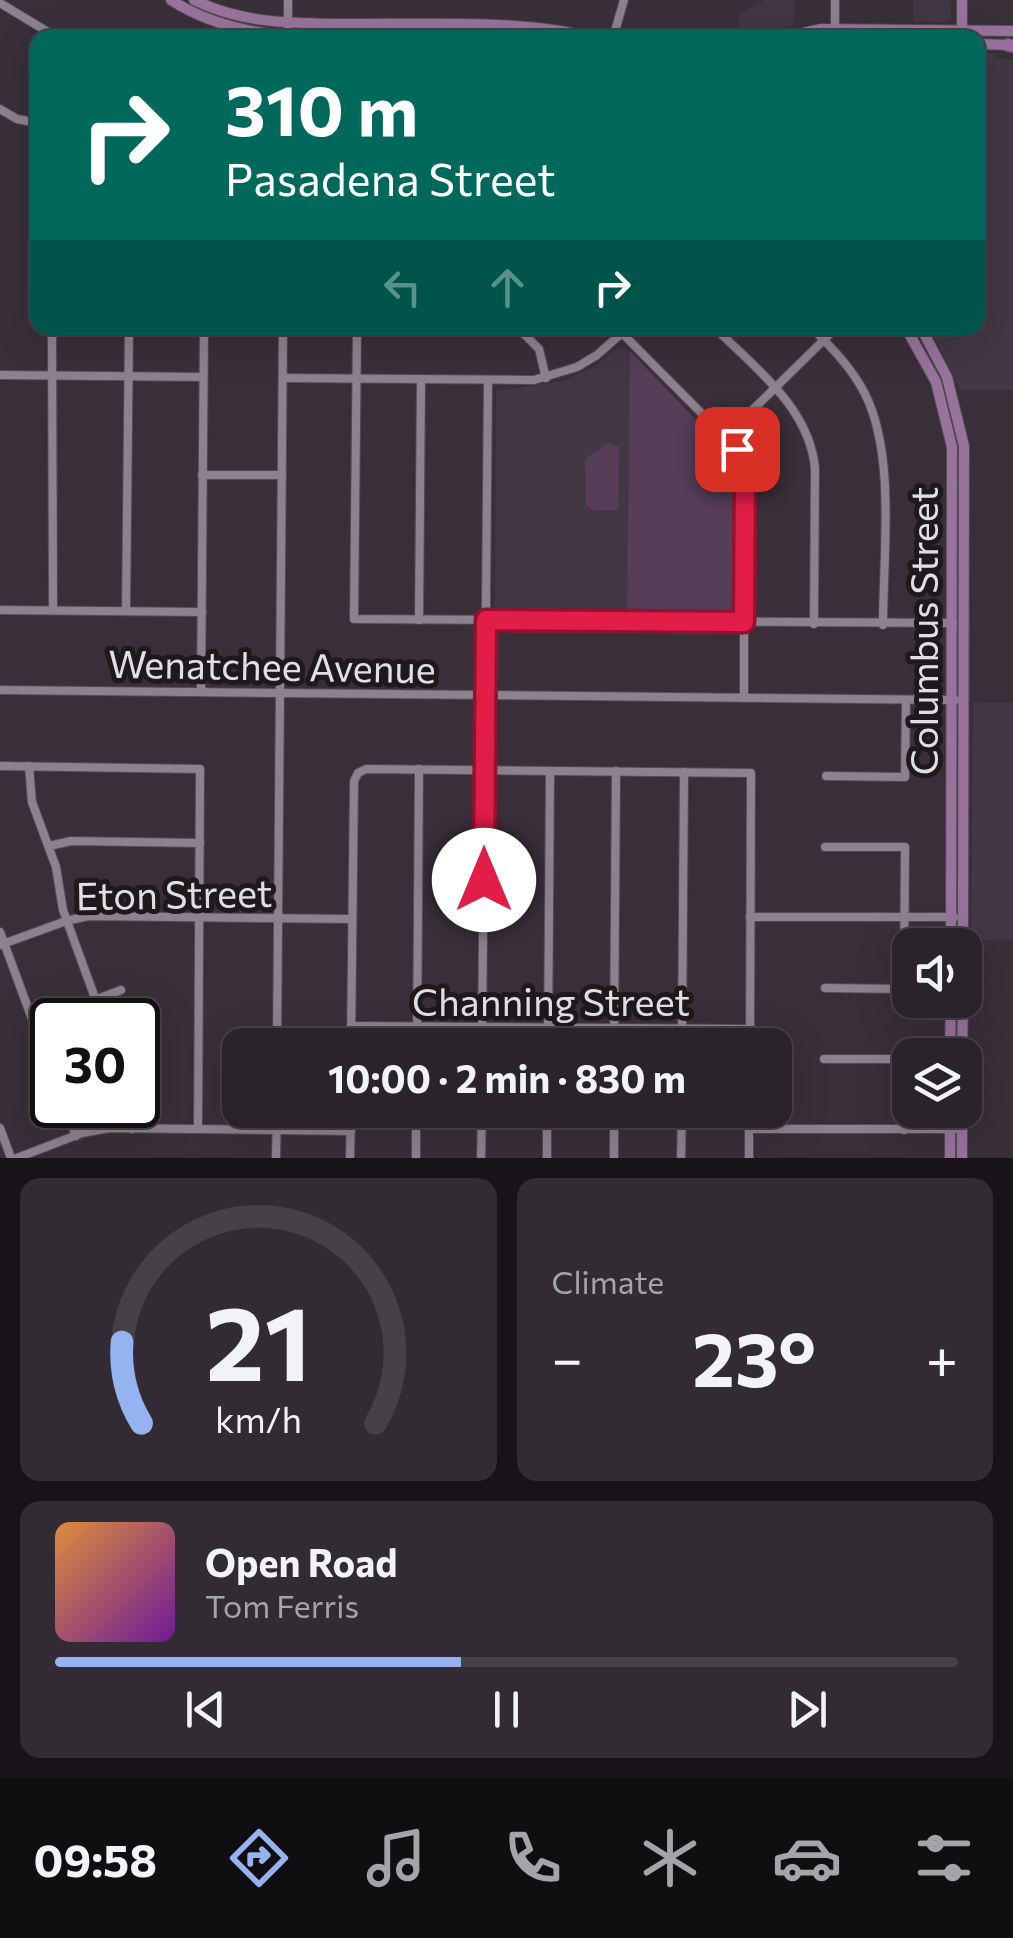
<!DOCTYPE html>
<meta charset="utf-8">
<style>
:root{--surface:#2a232b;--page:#322b33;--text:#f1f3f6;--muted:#a5a4a9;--line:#464047;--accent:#95b2f1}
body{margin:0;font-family:Commissioner,sans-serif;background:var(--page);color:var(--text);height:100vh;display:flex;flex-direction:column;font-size:38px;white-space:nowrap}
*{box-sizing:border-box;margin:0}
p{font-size:32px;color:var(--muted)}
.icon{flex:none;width:55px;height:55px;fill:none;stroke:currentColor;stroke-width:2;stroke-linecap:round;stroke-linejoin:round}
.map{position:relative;height:1158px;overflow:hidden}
.details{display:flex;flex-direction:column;gap:20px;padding:20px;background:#171318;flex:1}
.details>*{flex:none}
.top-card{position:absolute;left:30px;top:30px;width:955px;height:305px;border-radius:20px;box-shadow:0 10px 40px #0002,0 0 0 2px var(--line);background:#00695c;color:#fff;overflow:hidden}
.controls{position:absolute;left:892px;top:928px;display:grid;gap:20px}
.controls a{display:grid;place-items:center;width:90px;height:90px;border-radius:20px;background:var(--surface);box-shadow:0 10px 40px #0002,0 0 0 2px var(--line);font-size:50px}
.speed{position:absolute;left:30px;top:998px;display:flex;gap:20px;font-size:50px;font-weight:700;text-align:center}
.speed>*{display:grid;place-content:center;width:130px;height:130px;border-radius:50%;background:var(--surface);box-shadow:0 10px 40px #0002,0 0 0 2px var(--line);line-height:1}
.speed .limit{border:5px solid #111;border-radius:15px;background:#fff;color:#111}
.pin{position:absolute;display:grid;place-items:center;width:85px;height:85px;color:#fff;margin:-42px;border-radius:20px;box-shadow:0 5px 15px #0006}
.me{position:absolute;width:110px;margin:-55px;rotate:0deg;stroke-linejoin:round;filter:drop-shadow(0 0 8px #0008)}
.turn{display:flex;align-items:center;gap:35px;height:210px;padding:0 30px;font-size:45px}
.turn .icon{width:130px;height:130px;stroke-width:2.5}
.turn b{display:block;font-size:70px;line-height:85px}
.lanes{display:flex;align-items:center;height:95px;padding:0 30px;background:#0003;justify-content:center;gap:50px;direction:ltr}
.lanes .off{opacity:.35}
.big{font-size:75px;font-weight:700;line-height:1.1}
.details .card{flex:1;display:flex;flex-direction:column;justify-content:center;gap:15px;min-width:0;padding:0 35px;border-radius:20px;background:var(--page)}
.details .dial{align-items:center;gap:0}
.dial svg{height:260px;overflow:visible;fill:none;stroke:var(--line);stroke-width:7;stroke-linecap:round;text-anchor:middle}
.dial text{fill:var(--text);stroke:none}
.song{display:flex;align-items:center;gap:30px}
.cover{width:120px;height:120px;border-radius:15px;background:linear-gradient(135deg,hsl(30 70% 55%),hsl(280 70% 35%))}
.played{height:10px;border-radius:5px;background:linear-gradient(90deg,var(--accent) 45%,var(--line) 45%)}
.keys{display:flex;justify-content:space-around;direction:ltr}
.heat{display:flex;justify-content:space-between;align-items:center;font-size:55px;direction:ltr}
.details .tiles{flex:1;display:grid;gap:20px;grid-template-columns:1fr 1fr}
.card:last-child{grid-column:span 2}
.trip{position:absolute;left:222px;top:1028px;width:570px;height:100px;border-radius:20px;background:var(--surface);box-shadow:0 10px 40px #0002,0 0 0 2px var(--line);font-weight:700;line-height:100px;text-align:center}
.tab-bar{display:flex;height:160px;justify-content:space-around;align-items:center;background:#110e11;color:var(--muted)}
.tab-bar .icon{width:70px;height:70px}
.tab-bar .current{color:var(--accent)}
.tab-bar b{font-size:45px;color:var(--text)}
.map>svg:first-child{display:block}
</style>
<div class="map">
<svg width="1013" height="1158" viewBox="0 0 1013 1158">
<rect width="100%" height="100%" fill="#382f39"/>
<!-- built -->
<g fill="#433645">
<path d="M765 0H794V24L758 37H742L738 15Z"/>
<path d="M913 0H951L950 19 946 22H913Z"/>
<path d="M978 53H995L998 58 1013 60V390H960L930 328H978Z"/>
<path d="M619 346 630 351 737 610 736 613 495 612 496 391 562 381 592 368Z"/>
<path d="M973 702 1013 703V940H971Z"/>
</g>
<!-- green -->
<g fill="#563d58">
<path d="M630 351 736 462 737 610 734 614H627Z"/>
<path d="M608 443 619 447 618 510H593L586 505 585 459Z"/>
</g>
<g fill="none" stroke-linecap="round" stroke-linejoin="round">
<defs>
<g id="minor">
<path d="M288 0V38"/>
<path d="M835 0V38"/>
<path d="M0 3 58 38"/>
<path d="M613 38 624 0"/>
<path d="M0 109 17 119 38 123"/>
<path d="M52 328 53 610"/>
<path d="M357 328 354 619 953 623"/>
<path d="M518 328 539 349 546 378"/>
<path d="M617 328 737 449 744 462V698"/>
<path d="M715 328C755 368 809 407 815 468L814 624"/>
<path d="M812 328C832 348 852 368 865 394 896 455 883 556 883 625"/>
<path d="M0 375 203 377"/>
<path d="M283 378 534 380 577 367 597 355 622 333"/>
<path d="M725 437 836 328"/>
<path d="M202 475H282"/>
<path d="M0 610 202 612"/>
<path d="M126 611 129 328"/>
<path d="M419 620 421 379"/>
<path d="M0 690 955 700"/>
<path d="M201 692 204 328"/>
<path d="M0 766 200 769 198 1129"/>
<path d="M29 766 32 802 56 867 63 910 103 1020"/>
<path d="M826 776 905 777 906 700"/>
<path d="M49 846 71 841 200 843"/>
<path d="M750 917H954"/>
<path d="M0 932 52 1073"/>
<path d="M0 945 66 921 88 916 352 919"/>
<path d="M825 988 904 989 905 847H825"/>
<path d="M95 1000 121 990"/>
<path d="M351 1026 750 1029"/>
<path d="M277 1045 283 328"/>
<path d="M351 1045 354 781 358 773 366 769 751 773 750 1045"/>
<path d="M417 1045 419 769"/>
<path d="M482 1045 488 380"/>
<path d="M548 1045 550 771"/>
<path d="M614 1045 616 771"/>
<path d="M682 1045 684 772"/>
<path d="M824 1059H904V1130"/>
<path d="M64 1105 76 1136"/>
<path d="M131 1105 132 1129"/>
<path d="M0 1128 11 1158"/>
<path d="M749 1129H962"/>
<path d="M17 1158 82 1133 110 1128 351 1131"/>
<path d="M276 1158 277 1110"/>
<path d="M350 1158 351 1110"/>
<path d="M416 1158V1110"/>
<path d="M481 1158 482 1110"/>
<path d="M547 1158V1110"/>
<path d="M614 1158V1110"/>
<path d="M681 1158 682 1110"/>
<path d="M749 1158V1110"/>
</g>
<g id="major">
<path d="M171 0C245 48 339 36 424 38"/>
<path d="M194 0C241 23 287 23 338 24 416 25 520 18 594 38"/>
<path d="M781 38 821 29 1013 31"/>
<path d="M962 38V0"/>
<path d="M978 44 1011 45"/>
<path d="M906 328 936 382 952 447 951 945"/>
<path d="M921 328 947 377 964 446 963 945"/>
<path d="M950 1055 951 1000"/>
<path d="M962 1055 963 1000"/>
<path d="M950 1158V1110"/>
<path d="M962 1158V1110"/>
</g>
<path id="highway" d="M1008 45 1013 46"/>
</defs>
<!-- minor casing -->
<use href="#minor" stroke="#524b53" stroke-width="10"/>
<!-- major casing -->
<use href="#major" stroke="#524b53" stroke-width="12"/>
<!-- highway casing -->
<use href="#highway" stroke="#524b53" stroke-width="15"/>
<!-- minor -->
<use href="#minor" stroke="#8c828d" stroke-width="8"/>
<!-- major -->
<use href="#major" stroke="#98739c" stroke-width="10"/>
<!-- highway -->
<use href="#highway" stroke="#a069a6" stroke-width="12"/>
</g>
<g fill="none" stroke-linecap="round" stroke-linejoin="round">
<defs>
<path id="route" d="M484 880 486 620 744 622 745 470 737 449"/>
</defs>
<!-- route casing -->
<use href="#route" stroke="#92132f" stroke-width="25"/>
<!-- route -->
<use href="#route" stroke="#e11d48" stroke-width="18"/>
</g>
<g text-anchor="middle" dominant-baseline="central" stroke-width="10" stroke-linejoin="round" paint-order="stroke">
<!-- street labels -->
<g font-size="38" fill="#e3dee4" stroke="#1d191d">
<text transform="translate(922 631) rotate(-90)">Columbus Street</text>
<text transform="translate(272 665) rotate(1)">Wenatchee Avenue</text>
<text transform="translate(174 893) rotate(-1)">Eton Street</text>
<text x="551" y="1000">Channing Street</text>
</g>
</g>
</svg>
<div class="controls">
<a><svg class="icon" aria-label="sound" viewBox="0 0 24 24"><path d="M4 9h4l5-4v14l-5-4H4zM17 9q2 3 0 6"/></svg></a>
<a><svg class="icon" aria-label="layers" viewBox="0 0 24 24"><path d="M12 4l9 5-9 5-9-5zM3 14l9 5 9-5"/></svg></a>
</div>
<div class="speed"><div class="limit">30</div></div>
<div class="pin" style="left:737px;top:449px;background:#d93025"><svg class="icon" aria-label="arrive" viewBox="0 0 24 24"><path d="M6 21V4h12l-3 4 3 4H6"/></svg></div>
<svg class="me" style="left:484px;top:880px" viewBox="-20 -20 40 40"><circle r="19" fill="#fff"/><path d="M0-13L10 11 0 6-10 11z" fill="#e11d48"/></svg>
<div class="trip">10:00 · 2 min · 830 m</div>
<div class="top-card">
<div class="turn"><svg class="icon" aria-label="right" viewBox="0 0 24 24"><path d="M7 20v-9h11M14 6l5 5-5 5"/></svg><div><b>310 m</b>Pasadena Street</div></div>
<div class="lanes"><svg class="icon off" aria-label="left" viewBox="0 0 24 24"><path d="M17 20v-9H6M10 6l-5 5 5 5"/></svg><svg class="icon off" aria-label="ahead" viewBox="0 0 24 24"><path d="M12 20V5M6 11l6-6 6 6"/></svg><svg class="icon" aria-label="right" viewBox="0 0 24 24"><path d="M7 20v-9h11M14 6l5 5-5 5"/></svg></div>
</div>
</div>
<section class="details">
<div class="tiles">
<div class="card dial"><svg viewBox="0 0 100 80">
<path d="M14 69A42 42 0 1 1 86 69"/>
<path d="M14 69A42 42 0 0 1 8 44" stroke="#95b2f1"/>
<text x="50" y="56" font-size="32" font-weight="700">21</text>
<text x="50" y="72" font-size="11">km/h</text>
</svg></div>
<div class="card"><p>Climate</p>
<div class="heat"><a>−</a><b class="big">23°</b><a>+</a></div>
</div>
<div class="card">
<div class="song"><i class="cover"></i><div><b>Open Road</b><p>Tom Ferris</p></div></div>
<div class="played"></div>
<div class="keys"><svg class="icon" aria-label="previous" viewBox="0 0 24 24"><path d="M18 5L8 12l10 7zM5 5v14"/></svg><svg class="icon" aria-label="pause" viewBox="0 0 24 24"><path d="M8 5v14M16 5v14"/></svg><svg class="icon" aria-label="next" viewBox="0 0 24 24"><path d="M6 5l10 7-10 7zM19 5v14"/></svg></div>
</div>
</div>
</section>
<nav class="tab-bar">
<b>09:58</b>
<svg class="icon current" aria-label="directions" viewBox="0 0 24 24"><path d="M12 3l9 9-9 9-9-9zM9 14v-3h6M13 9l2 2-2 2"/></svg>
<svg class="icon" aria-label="music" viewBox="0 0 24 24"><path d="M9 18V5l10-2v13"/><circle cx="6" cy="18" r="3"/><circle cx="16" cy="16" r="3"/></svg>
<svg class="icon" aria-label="phone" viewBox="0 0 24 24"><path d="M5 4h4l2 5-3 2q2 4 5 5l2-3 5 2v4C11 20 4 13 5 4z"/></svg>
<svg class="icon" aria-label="climate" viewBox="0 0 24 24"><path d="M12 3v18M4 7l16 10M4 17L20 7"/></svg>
<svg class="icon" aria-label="car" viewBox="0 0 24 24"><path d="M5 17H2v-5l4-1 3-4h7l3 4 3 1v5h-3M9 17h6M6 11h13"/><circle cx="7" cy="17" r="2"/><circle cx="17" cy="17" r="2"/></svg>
<svg class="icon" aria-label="filters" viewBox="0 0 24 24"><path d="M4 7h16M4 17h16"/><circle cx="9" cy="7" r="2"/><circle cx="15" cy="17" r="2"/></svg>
</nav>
